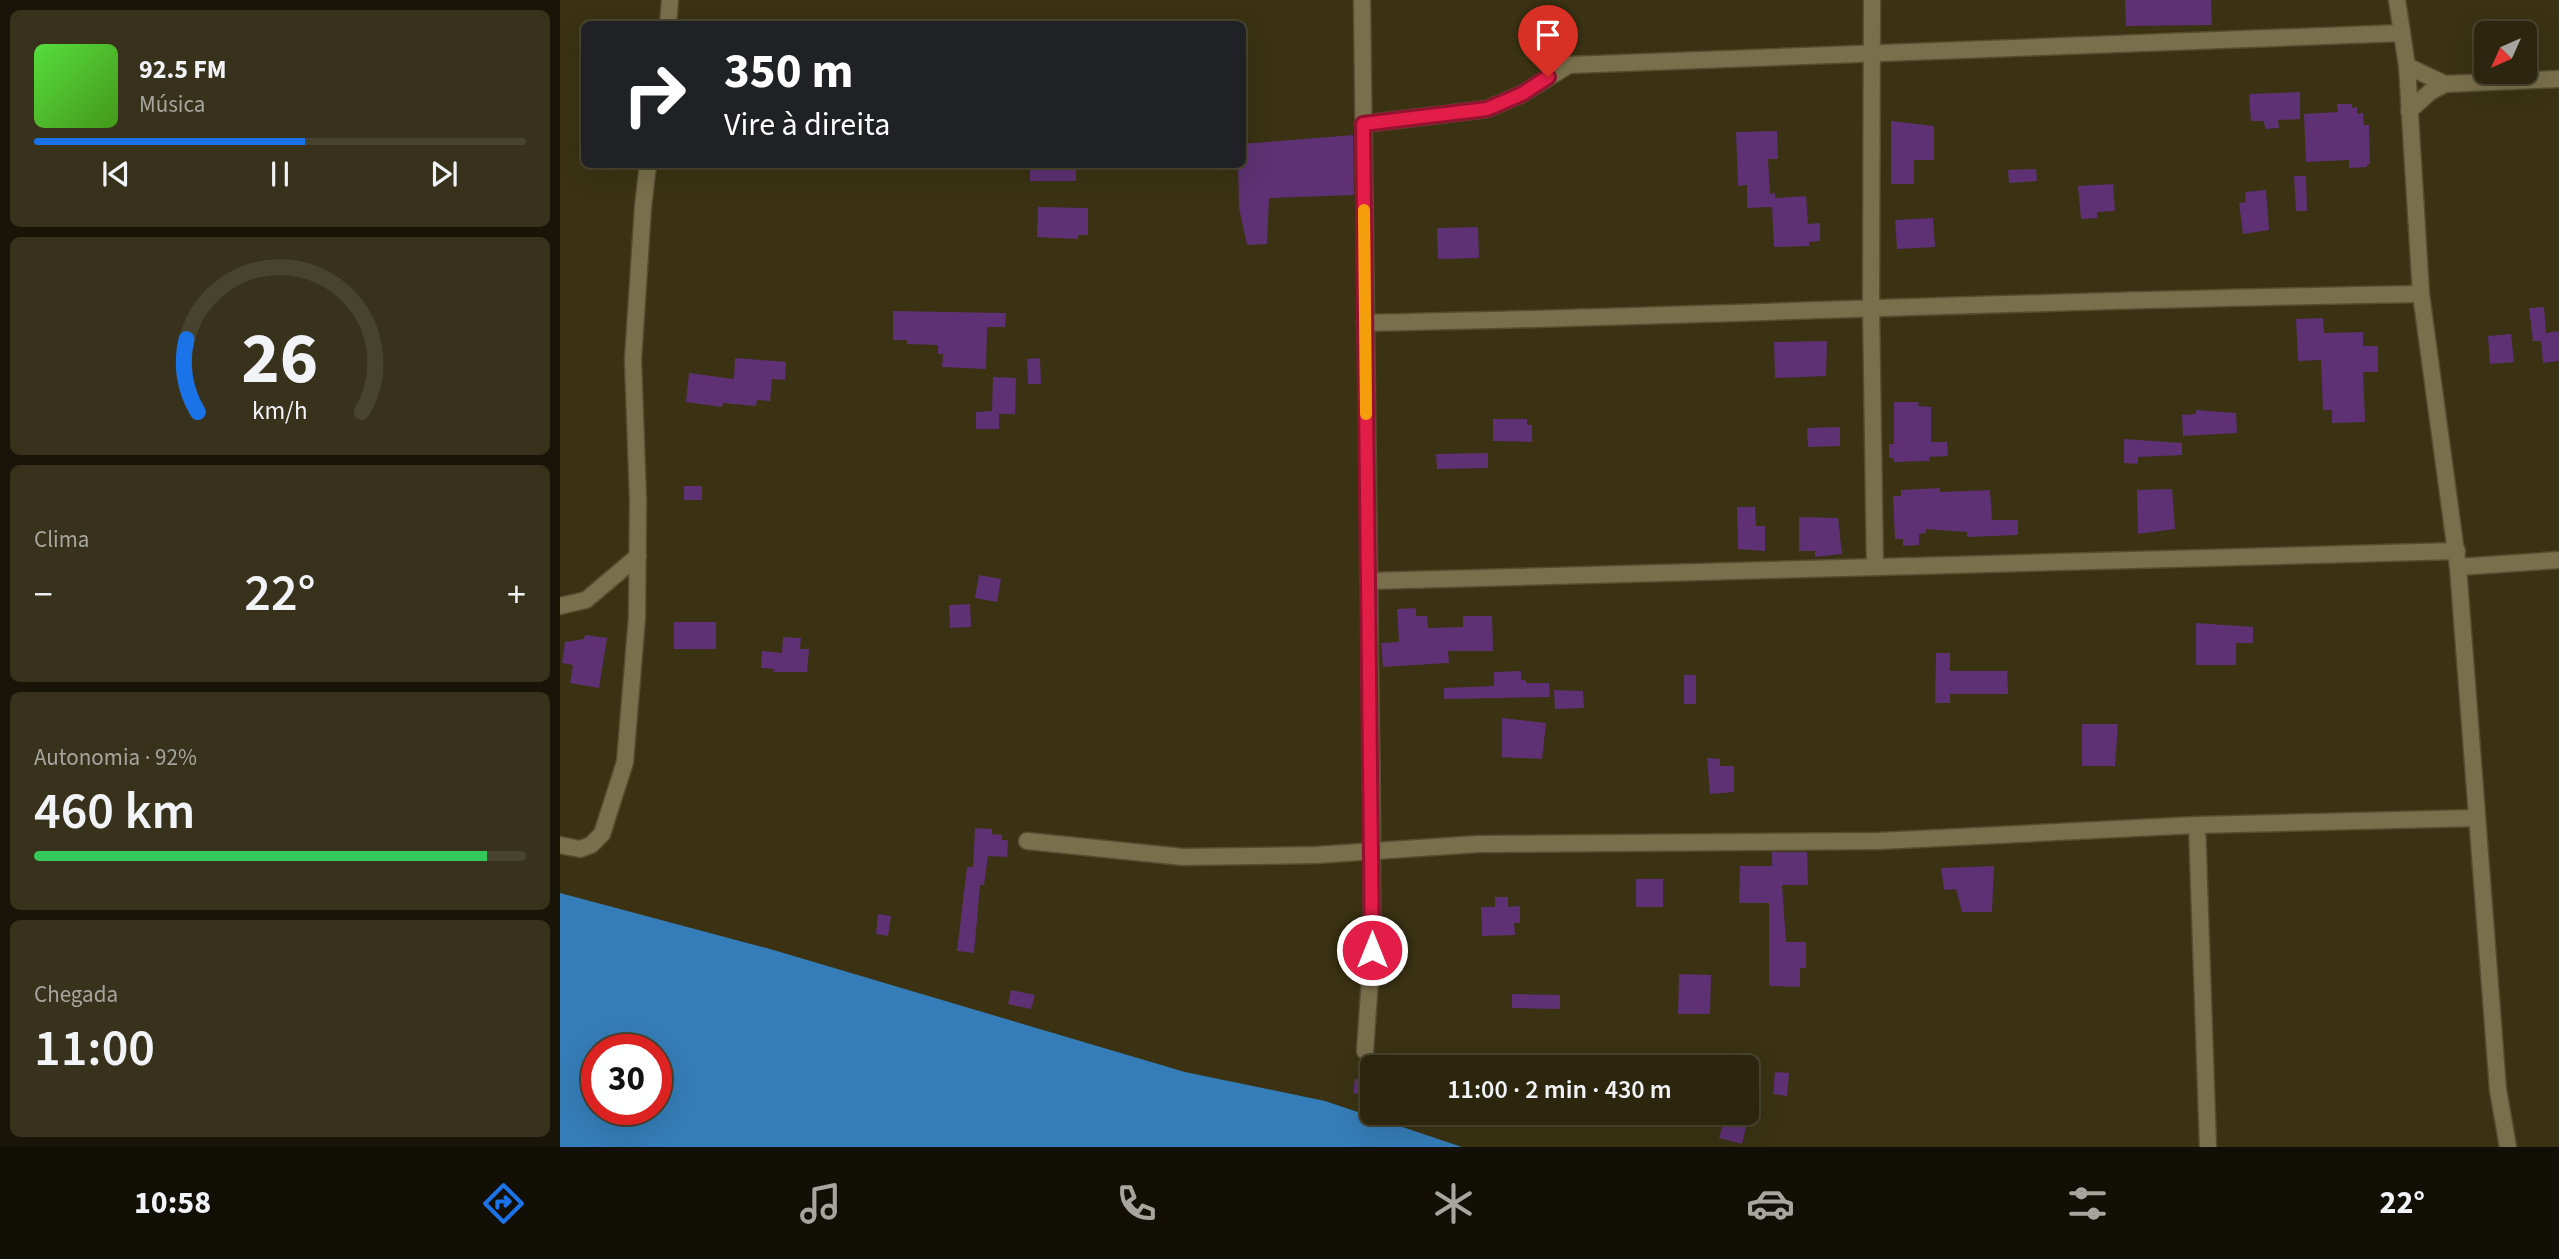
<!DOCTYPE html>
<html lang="pt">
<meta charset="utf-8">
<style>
:root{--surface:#2c260e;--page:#38321c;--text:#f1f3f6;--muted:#a6a59e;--line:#48432e;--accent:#1a73e8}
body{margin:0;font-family:"Source Sans 3",sans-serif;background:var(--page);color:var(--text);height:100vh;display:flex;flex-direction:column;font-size:26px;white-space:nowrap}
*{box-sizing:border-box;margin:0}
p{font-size:23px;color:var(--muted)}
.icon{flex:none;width:38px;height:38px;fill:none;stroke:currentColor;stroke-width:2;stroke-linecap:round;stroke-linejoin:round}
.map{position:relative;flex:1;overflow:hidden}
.details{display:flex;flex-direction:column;gap:10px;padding:10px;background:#181508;width:560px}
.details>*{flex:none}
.hud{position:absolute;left:21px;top:21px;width:665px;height:147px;border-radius:10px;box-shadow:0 7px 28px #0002,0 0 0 2px var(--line);background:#202124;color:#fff;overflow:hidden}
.needle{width:46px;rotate:225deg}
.buttons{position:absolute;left:1914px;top:21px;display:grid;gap:14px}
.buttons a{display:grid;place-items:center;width:63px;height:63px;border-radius:10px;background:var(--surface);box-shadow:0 7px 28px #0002,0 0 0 2px var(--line);font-size:35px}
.speed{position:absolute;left:21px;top:1034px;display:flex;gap:14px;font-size:35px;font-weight:700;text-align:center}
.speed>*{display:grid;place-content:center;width:91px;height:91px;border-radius:50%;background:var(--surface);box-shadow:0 7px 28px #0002,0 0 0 2px var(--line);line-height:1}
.speed .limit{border:10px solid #d22;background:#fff;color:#111}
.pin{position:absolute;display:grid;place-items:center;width:60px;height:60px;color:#fff;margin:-72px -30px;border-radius:50% 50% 50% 0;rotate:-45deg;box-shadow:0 0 7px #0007}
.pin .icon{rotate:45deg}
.me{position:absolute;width:77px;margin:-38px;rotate:0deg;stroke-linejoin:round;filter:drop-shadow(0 0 5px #0008)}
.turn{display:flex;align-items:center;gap:24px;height:147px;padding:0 28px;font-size:32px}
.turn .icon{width:91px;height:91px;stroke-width:2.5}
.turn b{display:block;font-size:49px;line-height:60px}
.big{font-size:52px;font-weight:600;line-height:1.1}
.details .card{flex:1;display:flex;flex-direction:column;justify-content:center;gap:10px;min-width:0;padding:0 24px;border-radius:10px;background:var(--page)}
.details .dial{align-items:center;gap:0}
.dial svg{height:182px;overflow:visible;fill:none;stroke:var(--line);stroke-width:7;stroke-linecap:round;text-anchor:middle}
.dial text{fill:var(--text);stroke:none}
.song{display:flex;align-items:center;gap:21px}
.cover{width:84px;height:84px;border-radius:10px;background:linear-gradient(135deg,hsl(110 70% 55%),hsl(100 70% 35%))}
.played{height:7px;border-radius:4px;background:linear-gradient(90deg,var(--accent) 55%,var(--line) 55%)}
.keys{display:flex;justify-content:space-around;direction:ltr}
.heat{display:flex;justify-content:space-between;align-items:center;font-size:38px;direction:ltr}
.charge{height:10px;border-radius:5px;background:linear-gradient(90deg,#34c759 92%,var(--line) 0)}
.trip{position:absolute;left:800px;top:1055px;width:399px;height:70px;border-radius:10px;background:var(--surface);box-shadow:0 7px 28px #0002,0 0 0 2px var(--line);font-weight:600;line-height:70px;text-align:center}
.tab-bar{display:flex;height:112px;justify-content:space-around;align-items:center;background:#120f06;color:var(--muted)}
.tab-bar .icon{width:49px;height:49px}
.tab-bar .selected{color:var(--accent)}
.tab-bar b{font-size:32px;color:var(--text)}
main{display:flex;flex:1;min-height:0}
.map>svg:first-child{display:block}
</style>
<main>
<section class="details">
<div class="card">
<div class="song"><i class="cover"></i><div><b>92.5 FM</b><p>Música</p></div></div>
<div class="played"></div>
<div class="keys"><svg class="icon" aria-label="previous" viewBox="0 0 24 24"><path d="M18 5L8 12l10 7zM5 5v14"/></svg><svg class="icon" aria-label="pause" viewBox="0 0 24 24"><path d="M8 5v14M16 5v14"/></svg><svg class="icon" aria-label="next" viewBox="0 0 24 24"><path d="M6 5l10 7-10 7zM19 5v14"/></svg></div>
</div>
<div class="card dial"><svg viewBox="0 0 100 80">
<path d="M14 69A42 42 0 1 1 86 69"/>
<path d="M14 69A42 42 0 0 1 9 37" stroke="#1a73e8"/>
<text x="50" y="56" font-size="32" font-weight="700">26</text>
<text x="50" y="72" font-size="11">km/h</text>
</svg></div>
<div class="card"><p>Clima</p>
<div class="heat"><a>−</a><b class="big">22°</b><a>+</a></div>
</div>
<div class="card"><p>Autonomia · 92%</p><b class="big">460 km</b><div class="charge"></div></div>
<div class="card"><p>Chegada</p><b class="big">11:00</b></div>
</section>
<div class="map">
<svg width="1999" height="1147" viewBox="0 0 1999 1147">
<rect width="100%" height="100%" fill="#3a3213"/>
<!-- water -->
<path fill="#357db8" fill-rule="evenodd" d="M0 893 210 949 625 1072 765 1101 902 1147H0ZM37 1050H96V1110H37Z"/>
<!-- building -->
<g fill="#5d3173">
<path d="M1565 0H1651L1652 25 1566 26Z"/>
<path d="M1740 92V119L1718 120 1719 128 1706 129 1703 121H1691L1689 94Z"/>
<path d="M1777 104H1792V108L1797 107V114L1803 113 1804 125H1809L1810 164H1807V167L1789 168V160L1746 162 1744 114 1778 112Z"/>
<path d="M1331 121 1374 126V160H1354V184H1331Z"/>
<path d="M1217 131 1218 159H1208L1210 194 1215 193V198L1246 196 1248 224 1260 223V241L1249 242V246L1214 247 1212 207 1187 208V185L1178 186 1176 132Z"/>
<path d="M793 135 794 195 709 198 707 244 687 245 679 208 678 164H682V144Z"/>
<rect x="470" y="164" width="46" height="17"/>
<path d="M1476 169 1477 181 1449 183 1448 170Z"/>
<path d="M1734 176H1746L1747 211H1736Z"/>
<path d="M1553 184 1555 211 1537 212V218L1521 219 1518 186Z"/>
<path d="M1706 190 1709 230 1683 234 1679 203 1686 202 1685 192Z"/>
<path d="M478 207 528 208V235H518V239L477 237Z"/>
<path d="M1373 218 1375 247 1337 249 1335 220Z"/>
<path d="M918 227 919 258 878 259 877 228Z"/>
<path d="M1984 307 1986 333 1999 331V361L1983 363 1981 341H1973L1969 308Z"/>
<path d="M333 311 446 313 445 327H427L426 369 382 367 383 354H378V345L347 344V340H333Z"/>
<path d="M1763 318 1764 333 1803 332V346H1818V372H1803L1805 422 1772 423V410H1763L1761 360 1738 361 1736 319Z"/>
<path d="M1951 334 1954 362 1930 364 1928 336Z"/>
<path d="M1267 341 1266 376 1215 378 1214 342Z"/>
<path d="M175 358 226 362 225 380 212 379 210 401 197 400 196 406 163 403 162 407 126 402 129 373 174 379Z"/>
<path d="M480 358 481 384H468L467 359Z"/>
<path d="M433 377 456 378 455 414H439V429H416V412L432 411Z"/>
<path d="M1334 402H1359L1358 406 1371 407V442H1387L1388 456 1369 457 1370 461 1334 462 1333 458H1329V444H1334Z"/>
<path d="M1636 410 1676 413 1677 433 1623 436 1622 415 1636 414Z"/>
<path d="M933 419H967V425H972V442L933 441Z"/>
<path d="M1280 427V446L1248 447 1247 428Z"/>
<path d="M1564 439 1622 443V455L1578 457V464L1564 463Z"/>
<path d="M928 453V468L877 469 876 454Z"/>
<rect x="124" y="486" width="18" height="14"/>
<path d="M1380 488V492L1430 490 1432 520H1458V535L1407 537V532L1366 529V533L1359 534V545L1343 546V539H1335L1333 496H1341V490Z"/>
<path d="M1612 489 1615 529 1578 534 1577 490Z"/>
<path d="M1177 507H1195L1196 526H1205V551L1178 549Z"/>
<path d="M1239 517 1278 518 1282 554 1255 557V551H1239Z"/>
<path d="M419 575 441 579 437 602 415 598Z"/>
<path d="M410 604 411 627 390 628 389 605Z"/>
<path d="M856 608V616H867L868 628 903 627V616H932L933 651H888L889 663 823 667 821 643 839 642 837 609Z"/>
<rect x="114" y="622" width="42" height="27"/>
<path d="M1636 623 1693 627V643H1676V665H1636Z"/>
<path d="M25 635 47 638 39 688 10 683 13 665 2 663 5 642 24 639Z"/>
<path d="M223 637 241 638 240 649H249L247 672H214V669L201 668 202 651 222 653Z"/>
<path d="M1376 653H1390V671H1447L1448 694H1390V703H1375Z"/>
<path d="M961 671V680H966V683H989L990 697 884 699V688L934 686V672Z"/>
<rect x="1124" y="675" width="12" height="29"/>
<path d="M994 690 1023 691 1024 708 995 709Z"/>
<path d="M942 718 986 723 982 759 942 757Z"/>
<path d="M1522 724H1558L1555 766H1522Z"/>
<path d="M1147 758 1160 759V766H1174V792L1150 794Z"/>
<path d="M415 828 432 829V834L442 835V840H448L447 857 428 856 424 885H420L414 953 397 951 407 867H413Z"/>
<path d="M1212 852H1247L1248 885H1222L1226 942H1246V968H1240V987L1209 986V903H1179L1180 866H1212Z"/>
<path d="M1434 866 1432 912H1402L1396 889 1384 890 1381 868Z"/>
<rect x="1076" y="879" width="27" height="28"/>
<path d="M935 897H948V907L960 906V923H954L955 935 922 936 921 907H935Z"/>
<path d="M318 914 331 916 328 936 316 934Z"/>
<path d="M1119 974 1151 975 1150 1014H1118Z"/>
<path d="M451 990 475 995 471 1009 448 1004Z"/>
<path d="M952 994 1000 995V1009L952 1008Z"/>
<path d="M1215 1072 1229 1073 1227 1096 1213 1094Z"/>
<path d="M795 1079 812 1082V1097L793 1093Z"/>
<path d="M1166 1113 1188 1119 1182 1144 1159 1138Z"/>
</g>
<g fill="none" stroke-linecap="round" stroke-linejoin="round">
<defs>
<g id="minor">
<path d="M802 0 812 814V950L805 1051"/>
<path d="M1312 0 1311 307 1315 567"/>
<path d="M1837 0 1847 66 1861 294 1898 567 1938 1090 1948 1147"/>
<path d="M108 24 110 0"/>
<path d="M1847 66 1885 84"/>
<path d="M1849 111 1870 92 1885 84 1999 79"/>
<path d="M803 124 927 109 962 94 1009 65 1842 33"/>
<path d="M805 323C1157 316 1509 299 1861 294"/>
<path d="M1898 567 1999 560"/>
<path d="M809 581 1897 551"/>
<path d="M0 606 26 600 78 556"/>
<path d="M1637 825 1648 1147"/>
<path d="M467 841 623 857 756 855 918 844 1319 841 1637 825 1917 818"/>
<path d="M0 845 20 849 31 845 42 834 65 762 77 617 78 500 73 360 83 207 88 164"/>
</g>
</defs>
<!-- minor casing -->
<use href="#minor" stroke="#554d30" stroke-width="19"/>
<!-- minor -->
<use href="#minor" stroke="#796f4c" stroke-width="16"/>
</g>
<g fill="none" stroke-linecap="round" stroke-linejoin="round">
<defs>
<path id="route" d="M812 950 803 124 927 109 962 94 988 77"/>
</defs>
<!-- route casing -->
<use href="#route" stroke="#92132f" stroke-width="18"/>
<!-- route -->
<use href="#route" stroke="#e11d48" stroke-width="12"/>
<!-- slow -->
<path stroke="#f59e0b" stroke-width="12" d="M804 210 806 414"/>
</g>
</svg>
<div class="buttons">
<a><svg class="needle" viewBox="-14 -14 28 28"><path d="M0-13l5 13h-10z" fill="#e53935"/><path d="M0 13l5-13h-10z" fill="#a6a59e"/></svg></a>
</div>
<div class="speed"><div class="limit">30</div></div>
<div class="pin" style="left:988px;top:77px;background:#d93025"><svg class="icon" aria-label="arrive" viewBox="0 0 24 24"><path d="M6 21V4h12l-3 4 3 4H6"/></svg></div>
<svg class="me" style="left:812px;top:950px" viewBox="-20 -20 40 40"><circle r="17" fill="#e11d48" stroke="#fff" stroke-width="3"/><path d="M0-11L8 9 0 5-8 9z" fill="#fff"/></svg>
<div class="trip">11:00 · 2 min · 430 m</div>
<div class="hud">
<div class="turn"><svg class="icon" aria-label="right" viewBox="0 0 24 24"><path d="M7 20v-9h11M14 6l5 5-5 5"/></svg><div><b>350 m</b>Vire à direita</div></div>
</div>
</div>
</main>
<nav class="tab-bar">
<b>10:58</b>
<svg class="icon selected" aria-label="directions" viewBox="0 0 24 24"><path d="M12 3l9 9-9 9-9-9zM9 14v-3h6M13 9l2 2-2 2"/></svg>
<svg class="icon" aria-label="music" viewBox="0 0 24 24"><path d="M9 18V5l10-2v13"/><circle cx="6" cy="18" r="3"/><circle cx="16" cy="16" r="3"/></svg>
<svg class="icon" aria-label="phone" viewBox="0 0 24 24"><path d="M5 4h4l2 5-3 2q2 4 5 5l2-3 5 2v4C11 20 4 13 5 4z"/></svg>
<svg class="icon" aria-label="climate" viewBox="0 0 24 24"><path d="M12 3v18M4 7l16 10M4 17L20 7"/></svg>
<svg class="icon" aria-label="car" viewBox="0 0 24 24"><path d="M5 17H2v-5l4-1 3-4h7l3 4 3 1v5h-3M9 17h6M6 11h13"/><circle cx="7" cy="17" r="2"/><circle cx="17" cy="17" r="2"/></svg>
<svg class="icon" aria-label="filters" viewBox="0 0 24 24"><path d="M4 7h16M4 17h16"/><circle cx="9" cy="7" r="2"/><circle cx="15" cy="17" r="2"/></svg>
<b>22°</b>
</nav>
